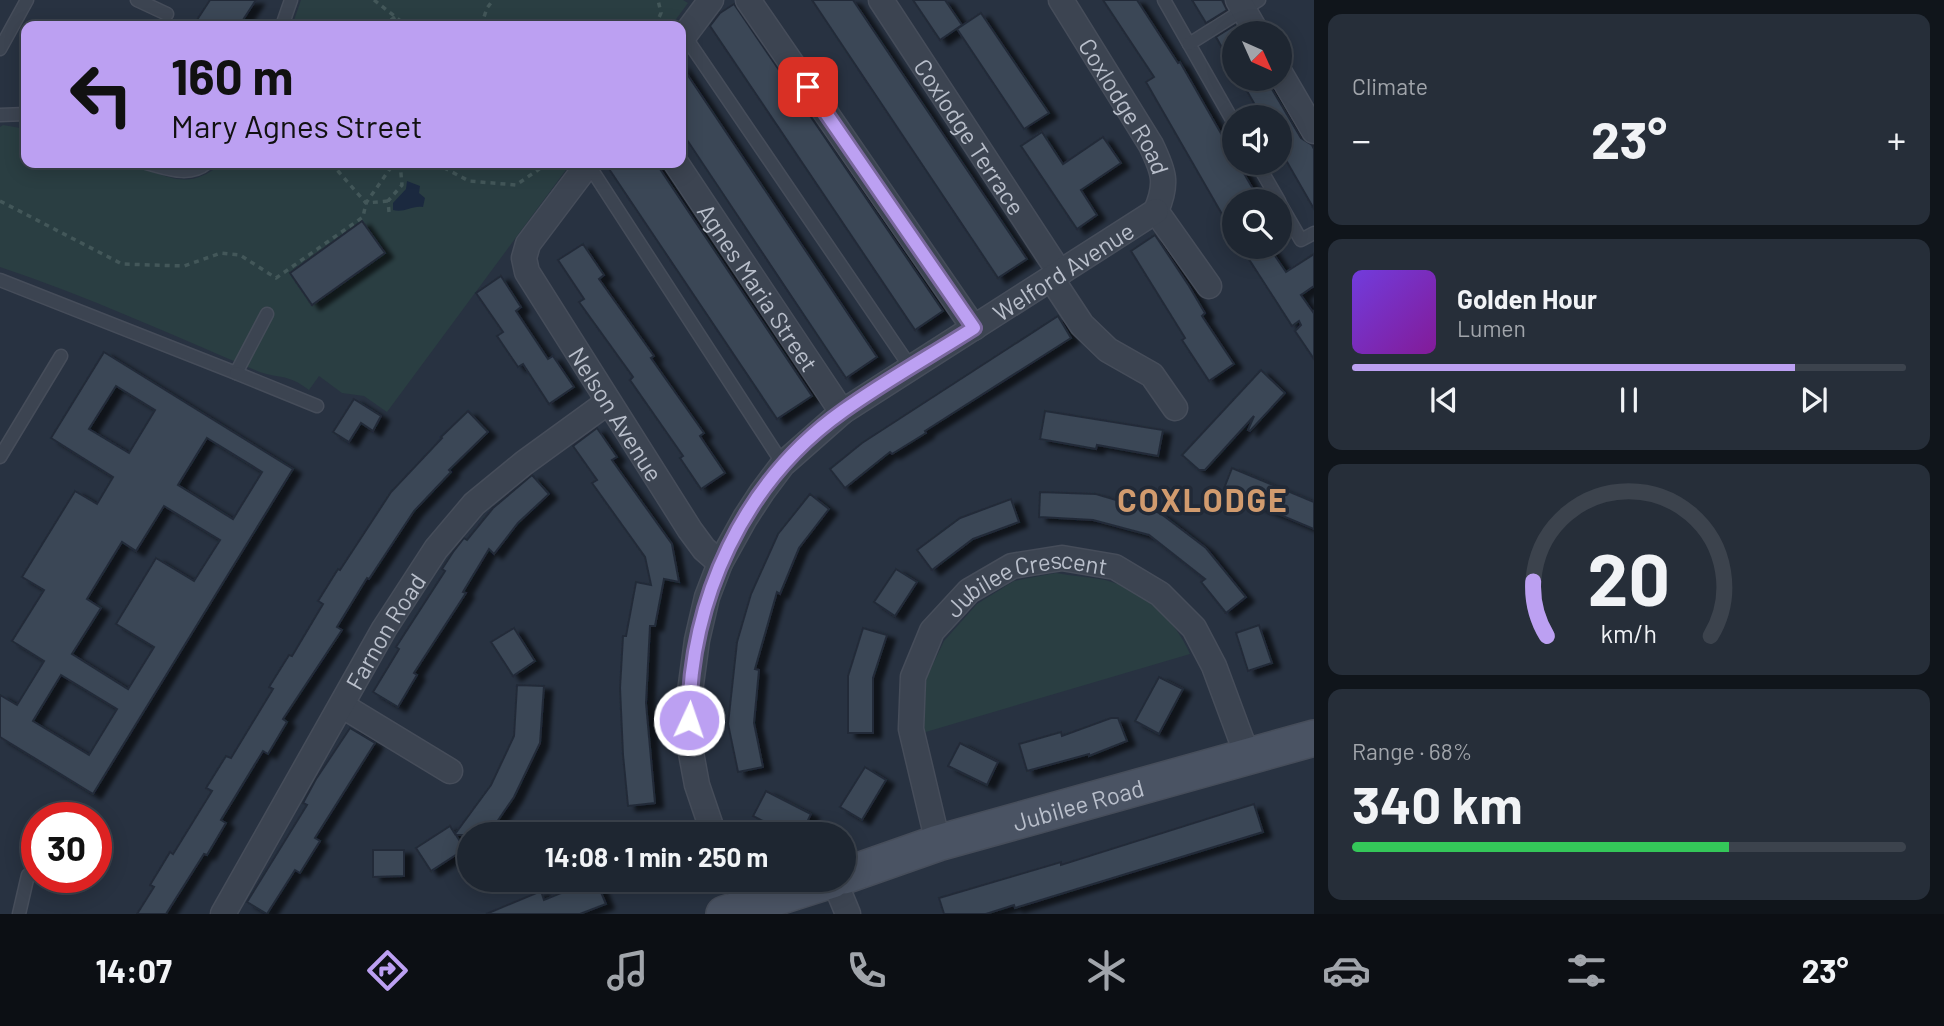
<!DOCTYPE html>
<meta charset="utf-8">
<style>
:root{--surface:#1e2631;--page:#262e39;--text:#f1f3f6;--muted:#a1a5ab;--line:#3c434d;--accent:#bca0f2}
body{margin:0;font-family:Barlow,sans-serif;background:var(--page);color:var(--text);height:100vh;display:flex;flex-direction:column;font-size:26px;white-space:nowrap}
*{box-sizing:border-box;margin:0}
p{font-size:23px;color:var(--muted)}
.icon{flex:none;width:38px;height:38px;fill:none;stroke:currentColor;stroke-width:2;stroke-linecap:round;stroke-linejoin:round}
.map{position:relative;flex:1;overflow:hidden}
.panel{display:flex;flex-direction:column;gap:14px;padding:14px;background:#10151b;width:630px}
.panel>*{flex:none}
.top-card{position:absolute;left:21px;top:21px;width:665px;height:147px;border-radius:14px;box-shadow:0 4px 18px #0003,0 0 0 2px var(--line);background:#bca0f2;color:#111;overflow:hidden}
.needle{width:46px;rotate:135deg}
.fabs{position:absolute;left:1222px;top:21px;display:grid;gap:14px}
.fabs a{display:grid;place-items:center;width:70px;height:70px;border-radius:50%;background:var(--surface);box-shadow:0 4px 18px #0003,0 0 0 2px var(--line);font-size:35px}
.speed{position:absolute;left:21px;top:802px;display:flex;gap:14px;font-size:35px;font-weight:700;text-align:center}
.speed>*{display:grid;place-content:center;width:91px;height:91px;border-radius:50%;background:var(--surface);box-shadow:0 4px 18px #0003,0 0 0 2px var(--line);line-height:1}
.speed .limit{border:10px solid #d22;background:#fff;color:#111}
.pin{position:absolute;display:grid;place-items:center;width:60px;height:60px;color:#fff;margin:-30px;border-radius:14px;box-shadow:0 4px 10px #0006}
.me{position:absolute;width:77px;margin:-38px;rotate:3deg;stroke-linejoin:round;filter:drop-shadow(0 0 5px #0008)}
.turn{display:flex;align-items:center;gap:24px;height:147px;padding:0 35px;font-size:32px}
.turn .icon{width:91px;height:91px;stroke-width:2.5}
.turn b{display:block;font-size:49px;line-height:60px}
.big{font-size:52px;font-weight:700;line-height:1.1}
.panel .tile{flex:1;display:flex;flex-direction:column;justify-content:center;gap:10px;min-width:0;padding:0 24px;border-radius:14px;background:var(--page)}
.panel .dial{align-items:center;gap:0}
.dial svg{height:182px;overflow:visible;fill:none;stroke:var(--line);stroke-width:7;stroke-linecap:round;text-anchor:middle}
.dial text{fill:var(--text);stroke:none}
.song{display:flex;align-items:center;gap:21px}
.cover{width:84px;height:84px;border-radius:10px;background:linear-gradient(135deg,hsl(260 70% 55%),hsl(290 70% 35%))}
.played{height:7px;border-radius:4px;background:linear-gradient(90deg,var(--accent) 80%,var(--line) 80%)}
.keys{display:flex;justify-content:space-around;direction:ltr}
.heat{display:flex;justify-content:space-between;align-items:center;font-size:38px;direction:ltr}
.charge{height:10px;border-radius:5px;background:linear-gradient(90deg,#34c759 68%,var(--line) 0)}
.trip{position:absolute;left:457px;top:822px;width:399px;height:70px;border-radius:35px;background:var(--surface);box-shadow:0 4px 18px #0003,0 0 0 2px var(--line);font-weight:700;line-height:70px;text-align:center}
.dock{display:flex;height:112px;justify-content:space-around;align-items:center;background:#0c0f14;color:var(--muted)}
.dock .icon{width:49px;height:49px}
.dock .on{color:var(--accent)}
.dock b{font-size:32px;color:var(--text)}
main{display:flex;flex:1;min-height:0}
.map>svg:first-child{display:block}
</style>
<main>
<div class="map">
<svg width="1314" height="914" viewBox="0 0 1314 914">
<defs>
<filter id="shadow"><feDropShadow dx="8" dy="4.5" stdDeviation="2" flood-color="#0009"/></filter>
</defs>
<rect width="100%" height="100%" fill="#283241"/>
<!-- green -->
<g fill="#2a3e42">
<path d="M301 0H683L688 3 671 26H292Z"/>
<path d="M3 125 26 129V163C57 163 89 159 119 163 160 167 182 198 222 163H571L387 412 364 396 342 393 319 376 309 390C286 372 278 380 255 370 170 334 87 296 0 267V127Z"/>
<path d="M1056 573C1072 576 1089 577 1105 580 1141 589 1176 620 1190 654L919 734 924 683 944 641 977 604 1014 581Z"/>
</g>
<!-- water -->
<path fill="#1b293f" d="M407 181 420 186 419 193 425 198 423 207C412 205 405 213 393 210V203L406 189Z"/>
<!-- building -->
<g fill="#3a4656" stroke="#232b38" stroke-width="2" fill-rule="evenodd" filter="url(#shadow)">
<path d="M210 0H256L239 26H193Z"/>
<path d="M812 0H853L1027 259 998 278Z"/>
<path d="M913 0H945L962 25 940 40Z"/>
<path d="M1103 0H1137L1178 63 1180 62 1234 156V163H1238L1260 201H1234V235L1146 82 1154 77Z"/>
<path d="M1192 0H1222L1227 10 1206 23Z"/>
<path d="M734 4 943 311 915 330 710 26 720 13Z"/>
<path d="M981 13 1049 113 1024 129 957 29Z"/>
<path d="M1235 25 1240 33H1234V69L1216 37Z"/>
<path d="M681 65 877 357 846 378 681 131Z"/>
<path d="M1240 79H1266L1301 138 1312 145 1314 149V209L1279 148V117H1262Z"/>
<path d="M1042 132 1063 164 1103 137 1121 163 1081 190 1097 215 1077 229 1021 146Z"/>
<path d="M605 163H656L812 396 777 419Z"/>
<path d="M362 221 385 253 312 305 290 273Z"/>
<path d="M1155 235 1189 286 1205 313 1202 316 1234 364 1209 381 1182 340 1185 338 1131 251Z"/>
<path d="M583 244 604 275 599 279 654 356 651 358 704 433 700 436 725 473 701 489 680 458 683 456 630 380 633 377 579 302 584 299 558 260Z"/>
<path d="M1241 247H1269L1286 272 1314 254V286L1301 295 1313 312 1314 311V359L1295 331 1301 325 1299 321 1292 326Z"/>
<path d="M501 276 521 307 516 311 548 359 553 356 574 387 549 404 523 364 518 367 497 336 503 332 476 293Z"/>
<path d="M1058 316 1071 338 925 431 926 433 892 454 890 452 845 488 830 469 862 443Z"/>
<path d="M104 352 293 469 93 794 0 737V695L17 705 44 661 12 641 44 590 22 577 75 491 97 504 113 477 51 438ZM116 386 155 410 129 453 89 429ZM207 438 262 472 233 519 178 485ZM164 506 220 540 194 581 156 558 116 624 154 647 128 689 72 654 101 608 87 599 122 542 136 551ZM61 675 117 709 89 755 33 721Z"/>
<path d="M1261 370 1285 393 1250 431 1248 430 1254 416 1205 470H1199L1182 455Z"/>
<path d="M354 399 381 416 373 431 361 423 349 442 333 432Z"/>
<path d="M468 411 488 432 449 470 451 472 414 511 369 579 367 578 337 627 342 630 283 719 287 722 268 754 263 751 221 820 226 823 207 855 204 854 166 914H137L154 887 150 885 170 852 173 854 212 791 206 788 226 756 231 758 273 689 269 687 289 655 292 656 323 604 318 601 338 569 340 570 391 492 442 438 441 437Z"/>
<path d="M1045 411 1163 430 1158 456 1097 445 1096 449 1040 439Z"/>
<path d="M597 428 617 457 612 460 672 544 679 582 664 579 655 626H650L646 703 655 803 628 806 623 755 620 688 623 636H626L636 582 651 585 645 557 592 483 597 480 573 446Z"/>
<path d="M1232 468 1314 502V529L1223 491Z"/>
<path d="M532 475 549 494 518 523 494 554 489 549 463 592 466 593 414 673 417 675 398 707 373 692 399 649 396 647 445 571 442 569 453 552 464 538 467 540 493 508Z"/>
<path d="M1040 492 1096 494 1160 513 1206 548 1246 597 1226 613 1201 582 1205 579 1149 535 1093 520 1039 517Z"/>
<path d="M810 494 829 509 799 548 780 594 777 592 755 669 759 670 754 723 763 767 738 772 728 724 737 642 751 594 778 534Z"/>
<path d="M1011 499 1019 522 973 539 932 570 917 550 960 518Z"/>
<path d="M896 569 917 582 895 616 874 602Z"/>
<path d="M1259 625 1272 663 1248 671 1236 633Z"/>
<path d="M514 628 535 661 513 676 491 642Z"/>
<path d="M863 628 887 635 873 678V733H848V676Z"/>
<path d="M1159 677 1183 689 1159 734 1135 721Z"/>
<path d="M517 685 544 686 540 743 514 797 488 835H456L465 849 431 871 416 848 450 826 455 834 491 785 514 736Z"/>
<path d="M1111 718H1118L1127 741 1089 756V754L1027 771 1019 744 1061 732 1062 736Z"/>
<path d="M350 728 375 743 315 838 320 841 300 873 295 870 267 914 247 902 307 805 303 803 316 779Z"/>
<path d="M960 743 998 762 987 785 948 766Z"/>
<path d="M865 767 886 780 862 820 840 807Z"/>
<path d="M766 791 811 814 801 835H791L753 816Z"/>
<path d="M1254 804 1263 832 1015 908 1014 905 986 914H944L939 898 1061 862V865Z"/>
<path d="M373 850H404V876L373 877Z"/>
<path d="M593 880H596L606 904 580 914H486L541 891 544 900Z"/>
</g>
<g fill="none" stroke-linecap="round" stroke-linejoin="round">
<defs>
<g id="lane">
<path d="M137 0 167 14"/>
<path d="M1164 0 1234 123"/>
<path d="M282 26 291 0"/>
<path d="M684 35 911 368"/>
<path d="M1189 44 1259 0"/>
<path d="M0 49 27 0"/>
<path d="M0 115 26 114"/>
<path d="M146 163C166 168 189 178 207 163"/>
<path d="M1257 163 1279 201"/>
<path d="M588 164 783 464"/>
<path d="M1279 202 1301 240 1314 233"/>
<path d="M0 280 236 373 267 314"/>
<path d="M236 373 317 406"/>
<path d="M0 457 61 356"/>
<path d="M19 914 28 875"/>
</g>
<g id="street">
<path d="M748 0 974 328"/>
<path id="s1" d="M881 0 1060 273"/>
<path id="s2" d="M1061 0 1151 145C1164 172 1168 183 1156 211L1209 286"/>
<path d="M1238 0 1257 33"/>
<path d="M681 40 711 0"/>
<path d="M1279 71 1314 131"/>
<path id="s3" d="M589 163 528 244 524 258 527 272 690 530 704 549 720 563"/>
<path id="s4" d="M676 163 842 412"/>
<path d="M1051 278 1082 325 1108 350 1152 375 1175 408"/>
<path d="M343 706 450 771"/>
<path id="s5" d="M714 835 697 785 689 742V699L697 640 707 597 720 563 745 518 762 492 783 464 842 412 1156 211"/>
<path id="s6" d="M938 843 911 729 913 677 932 631 969 591 1012 566 1062 558 1115 567 1160 594 1194 628 1214 666 1247 755"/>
<path d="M734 880 746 907"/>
<path d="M834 880 848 914"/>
<path id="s7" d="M223 914 384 629 436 549 474 504 524 463 608 402"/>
</g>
<g id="secondary">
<path id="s8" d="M844 876 938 843 1314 738"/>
<path d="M724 914 832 880"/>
</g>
</defs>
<!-- lane casing -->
<use href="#lane" stroke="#464d5a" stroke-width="15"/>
<!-- street casing -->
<use href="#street" stroke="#464d5a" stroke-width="27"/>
<!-- secondary casing -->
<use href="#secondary" stroke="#464d5a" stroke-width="38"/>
<!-- path -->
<g stroke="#435759" stroke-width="3.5" stroke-dasharray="5 5" stroke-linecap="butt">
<path d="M374 0 407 26"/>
<path d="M383 26 395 17"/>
<path d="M481 26 487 8 493 0"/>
<path d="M655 26 661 13 658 0"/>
<path d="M331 163 366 203 388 201"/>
<path d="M435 163 469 181 516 185 548 163"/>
<path d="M0 201 122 264 184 266 221 253 240 255 276 278 363 217 366 203 394 163"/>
<path d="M389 212 388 201 402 185 400 163"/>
</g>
<!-- lane -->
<use href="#lane" stroke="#3c4451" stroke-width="12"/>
<!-- street -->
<use href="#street" stroke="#3c4451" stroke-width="24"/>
<!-- secondary -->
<use href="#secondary" stroke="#4a5363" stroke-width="35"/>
</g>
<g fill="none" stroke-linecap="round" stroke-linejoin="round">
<defs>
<path id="route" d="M689 720C690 599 743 482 843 411 885 381 930 356 974 328L808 87"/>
</defs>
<!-- route casing -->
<use href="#route" stroke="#7a689d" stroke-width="18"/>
<!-- route -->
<use href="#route" stroke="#bca0f2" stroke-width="12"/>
</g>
<g text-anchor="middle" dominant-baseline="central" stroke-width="7" stroke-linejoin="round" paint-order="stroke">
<!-- street labels -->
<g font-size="24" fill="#b9bfcb" stroke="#212936">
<text stroke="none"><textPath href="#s2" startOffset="124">Coxlodge Road</textPath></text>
<text stroke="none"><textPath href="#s1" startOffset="163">Coxlodge Terrace</textPath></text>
<text stroke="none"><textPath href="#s5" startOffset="738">Welford Avenue</textPath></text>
<text stroke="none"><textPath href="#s4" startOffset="149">Agnes Maria Street</textPath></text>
<text stroke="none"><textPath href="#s3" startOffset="298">Nelson Avenue</textPath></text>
<text stroke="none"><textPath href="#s6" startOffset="332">Jubilee Crescent</textPath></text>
<text stroke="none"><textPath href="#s7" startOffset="326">Farnon Road</textPath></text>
<text stroke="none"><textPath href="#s8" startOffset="245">Jubilee Road</textPath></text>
</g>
<!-- district labels -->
<g font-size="32" font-weight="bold" letter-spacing="2" fill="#d19b6e" stroke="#212936">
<text x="1203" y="499">COXLODGE</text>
</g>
</g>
</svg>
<div class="fabs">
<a><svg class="needle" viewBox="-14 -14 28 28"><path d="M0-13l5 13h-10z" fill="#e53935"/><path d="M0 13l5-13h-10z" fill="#a1a5ab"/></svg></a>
<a><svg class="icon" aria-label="sound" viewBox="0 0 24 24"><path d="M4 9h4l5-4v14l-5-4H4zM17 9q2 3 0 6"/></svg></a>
<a><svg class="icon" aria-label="search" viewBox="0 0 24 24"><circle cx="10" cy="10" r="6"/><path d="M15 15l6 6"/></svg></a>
</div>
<div class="speed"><div class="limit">30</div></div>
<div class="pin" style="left:808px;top:87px;background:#d93025"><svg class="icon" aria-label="arrive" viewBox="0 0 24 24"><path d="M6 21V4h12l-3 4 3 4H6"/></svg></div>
<svg class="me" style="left:689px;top:720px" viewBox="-20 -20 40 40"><circle r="17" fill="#bca0f2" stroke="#fff" stroke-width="3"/><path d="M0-11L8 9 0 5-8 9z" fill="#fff"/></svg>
<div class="trip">14:08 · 1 min · 250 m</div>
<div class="top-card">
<div class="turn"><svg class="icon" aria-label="left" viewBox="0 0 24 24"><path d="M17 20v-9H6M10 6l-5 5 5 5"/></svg><div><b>160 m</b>Mary Agnes Street</div></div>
</div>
</div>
<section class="panel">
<div class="tile"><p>Climate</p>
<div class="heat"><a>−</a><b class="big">23°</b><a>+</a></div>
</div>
<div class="tile">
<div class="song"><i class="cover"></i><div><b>Golden Hour</b><p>Lumen</p></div></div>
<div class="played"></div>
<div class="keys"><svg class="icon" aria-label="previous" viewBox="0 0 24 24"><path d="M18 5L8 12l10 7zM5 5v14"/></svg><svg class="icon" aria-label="pause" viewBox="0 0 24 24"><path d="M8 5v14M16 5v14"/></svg><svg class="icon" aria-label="next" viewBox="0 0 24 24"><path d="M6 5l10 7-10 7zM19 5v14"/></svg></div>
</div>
<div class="tile dial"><svg viewBox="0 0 100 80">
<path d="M14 69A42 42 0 1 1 86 69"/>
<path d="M14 69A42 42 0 0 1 8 45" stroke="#bca0f2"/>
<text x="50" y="56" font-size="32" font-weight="700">20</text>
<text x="50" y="72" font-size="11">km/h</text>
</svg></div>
<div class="tile"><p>Range · 68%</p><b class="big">340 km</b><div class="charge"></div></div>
</section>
</main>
<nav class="dock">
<b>14:07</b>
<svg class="icon on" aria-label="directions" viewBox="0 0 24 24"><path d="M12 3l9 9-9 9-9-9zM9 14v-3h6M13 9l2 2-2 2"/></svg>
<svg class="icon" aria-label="music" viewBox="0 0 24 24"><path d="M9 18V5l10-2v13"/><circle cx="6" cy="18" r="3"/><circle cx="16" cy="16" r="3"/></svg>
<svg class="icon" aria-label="phone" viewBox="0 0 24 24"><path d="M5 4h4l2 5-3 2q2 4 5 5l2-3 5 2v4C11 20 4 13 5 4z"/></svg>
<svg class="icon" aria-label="climate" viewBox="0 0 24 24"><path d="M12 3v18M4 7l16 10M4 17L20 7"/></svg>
<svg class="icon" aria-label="car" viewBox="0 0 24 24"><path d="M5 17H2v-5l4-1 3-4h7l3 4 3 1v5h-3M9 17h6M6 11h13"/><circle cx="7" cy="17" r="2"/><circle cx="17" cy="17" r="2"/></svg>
<svg class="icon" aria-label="filters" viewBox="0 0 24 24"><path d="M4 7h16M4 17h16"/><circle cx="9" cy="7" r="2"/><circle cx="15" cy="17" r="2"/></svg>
<b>23°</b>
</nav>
